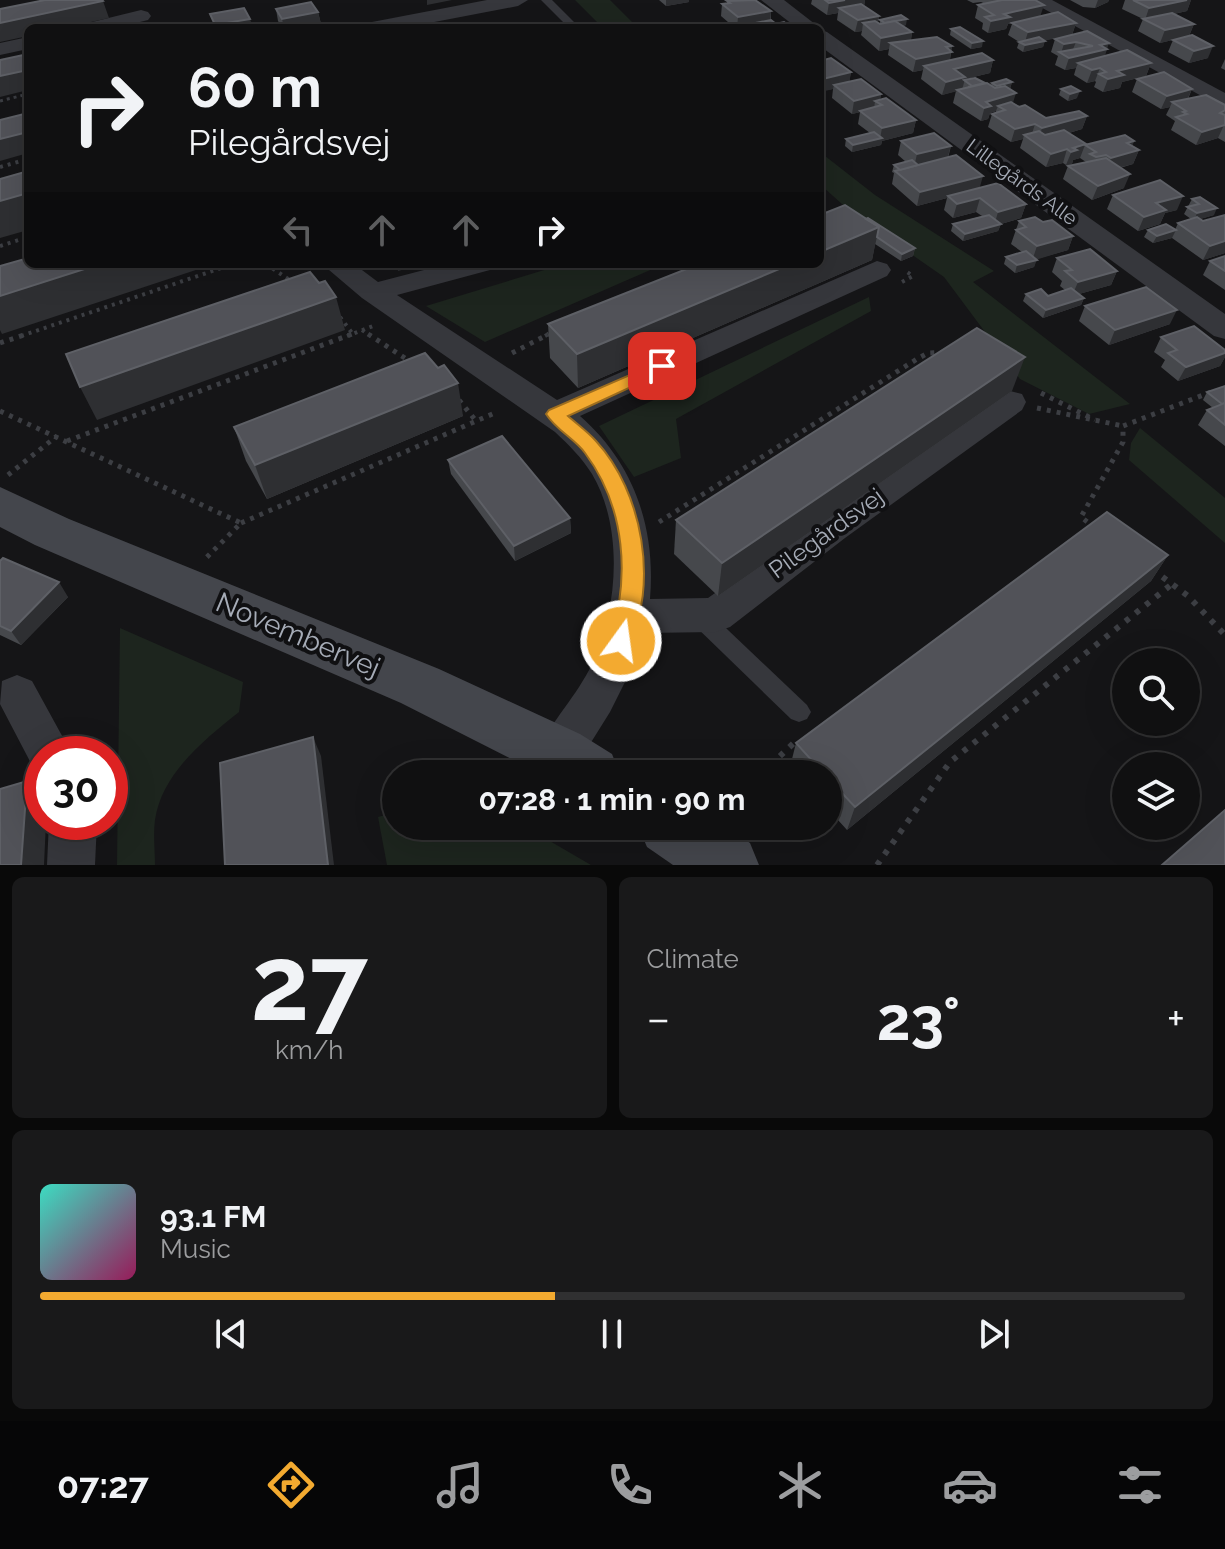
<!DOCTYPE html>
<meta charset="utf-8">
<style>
:root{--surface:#101011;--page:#19191a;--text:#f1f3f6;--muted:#9c9d9f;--line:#303031;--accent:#f3aa30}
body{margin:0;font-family:Raleway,sans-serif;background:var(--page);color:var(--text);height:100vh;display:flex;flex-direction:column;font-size:30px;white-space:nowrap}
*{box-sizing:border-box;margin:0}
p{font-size:26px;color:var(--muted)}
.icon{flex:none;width:44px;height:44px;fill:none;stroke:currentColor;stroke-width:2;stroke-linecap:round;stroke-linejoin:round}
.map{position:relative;height:865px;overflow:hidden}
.drawer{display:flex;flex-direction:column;gap:12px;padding:12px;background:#090909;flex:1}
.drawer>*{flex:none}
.top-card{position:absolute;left:24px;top:24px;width:800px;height:244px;border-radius:12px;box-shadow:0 8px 32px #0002,0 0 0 2px var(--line);background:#101011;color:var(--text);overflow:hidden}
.fabs{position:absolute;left:1112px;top:648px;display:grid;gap:16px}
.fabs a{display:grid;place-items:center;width:88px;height:88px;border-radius:50%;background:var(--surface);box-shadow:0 8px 32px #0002,0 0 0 2px var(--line);font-size:40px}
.speed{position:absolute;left:24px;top:736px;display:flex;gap:16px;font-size:40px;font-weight:700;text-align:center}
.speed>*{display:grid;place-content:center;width:104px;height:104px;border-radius:50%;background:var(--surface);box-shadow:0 8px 32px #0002,0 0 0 2px var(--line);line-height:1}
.speed .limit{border:12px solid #d22;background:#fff;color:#111}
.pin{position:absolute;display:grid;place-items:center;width:68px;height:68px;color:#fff;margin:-34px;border-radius:16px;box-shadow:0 4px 12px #0006}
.me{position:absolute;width:88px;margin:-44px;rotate:14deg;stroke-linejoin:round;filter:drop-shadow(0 0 6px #0008)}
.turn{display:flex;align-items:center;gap:28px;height:168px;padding:0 32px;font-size:36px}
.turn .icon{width:104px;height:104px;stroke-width:2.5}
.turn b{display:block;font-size:56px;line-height:68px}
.lanes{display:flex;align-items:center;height:76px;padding:0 32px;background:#0003;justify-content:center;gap:40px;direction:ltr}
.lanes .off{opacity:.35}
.big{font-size:60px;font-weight:700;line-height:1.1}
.drawer .card{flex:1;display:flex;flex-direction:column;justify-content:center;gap:12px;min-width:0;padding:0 28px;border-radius:12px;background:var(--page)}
.drawer .dial{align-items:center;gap:0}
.dial b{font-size:104px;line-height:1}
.song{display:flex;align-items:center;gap:24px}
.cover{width:96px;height:96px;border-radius:12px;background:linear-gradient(135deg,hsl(170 70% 55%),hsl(330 70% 35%))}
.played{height:8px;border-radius:4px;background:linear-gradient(90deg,var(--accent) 45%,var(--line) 45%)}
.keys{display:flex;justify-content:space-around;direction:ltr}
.heat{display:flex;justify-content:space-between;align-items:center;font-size:44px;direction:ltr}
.drawer .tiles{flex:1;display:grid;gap:12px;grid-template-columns:1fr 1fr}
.card:last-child{grid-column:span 2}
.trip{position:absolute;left:382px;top:760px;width:460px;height:80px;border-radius:40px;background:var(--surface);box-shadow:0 8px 32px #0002,0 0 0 2px var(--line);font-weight:700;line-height:80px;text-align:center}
.dock{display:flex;height:128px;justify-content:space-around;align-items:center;background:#060607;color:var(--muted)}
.dock .icon{width:56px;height:56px}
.dock .selected{color:var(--accent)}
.dock b{font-size:36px;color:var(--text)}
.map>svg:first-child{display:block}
</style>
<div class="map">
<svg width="1225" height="865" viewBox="0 0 1225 865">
<rect width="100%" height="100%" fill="#151517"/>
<!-- green -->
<g fill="#1d251e">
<path d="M575 0H610L638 28H603Z"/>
<path d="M820 152 875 195 994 271 973 282 1130 404 1089 414 1020 379 944 277 852 213 823 187H820Z"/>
<path d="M564 264H664L485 342 426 306Z"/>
<path d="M869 297 871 311 676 419 681 458 634 477 599 426Z"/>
<path d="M1140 428 1225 498V543L1129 460 1131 443Z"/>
<path d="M120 628 243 682 239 712C204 740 162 773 155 820 153 835 155 850 155 865H117Z"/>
<path d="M396 812V826H524L591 865H387L378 817Z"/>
</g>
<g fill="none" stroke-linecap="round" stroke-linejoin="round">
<!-- path-far3 -->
<path stroke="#3c3e43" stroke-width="3" stroke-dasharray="3 4" stroke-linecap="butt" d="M0 101 28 94"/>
<!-- path-far2 -->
<g stroke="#3c3e43" stroke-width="4" stroke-dasharray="3 5" stroke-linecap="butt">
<path d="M0 167 28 159"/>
<path d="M0 246 28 237"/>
<path d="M266 264 291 281"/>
<path d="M902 282 913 276 904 270"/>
<path d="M340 317 352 333"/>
<path d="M362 330 371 336"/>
<path d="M21 336 233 264"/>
<path d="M347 336 373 326"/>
<path d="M545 336 552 332"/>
</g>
<!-- path-far1 -->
<g stroke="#3c3e43" stroke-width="5" stroke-dasharray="4 6" stroke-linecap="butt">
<path d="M368 334 411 362"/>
<path d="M0 343 27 334"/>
<path d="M512 353 549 334"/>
<path d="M1041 393 1095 420"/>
<path d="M459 400 476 421"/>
<path d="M1037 408 1123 426"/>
<path d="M0 411 241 523 205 559"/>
<path d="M67 441 352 334"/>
<path d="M8 475 57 436"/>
<path d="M659 522 917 359 928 353 948 352"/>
<path d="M241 523 497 412"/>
<path d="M1095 528 1081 517 1123 442V426L1211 392"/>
</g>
<!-- path -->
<g stroke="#3c3e43" stroke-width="6" stroke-dasharray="5 8" stroke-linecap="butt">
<path d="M1152 569 1188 596 1225 635"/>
<path d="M761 774 798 739"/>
<path d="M877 865 950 762 1172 584"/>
</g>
<!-- lane -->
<g fill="#36373c" fill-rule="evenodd">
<path d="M541 0H552L580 28H569Z"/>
<path d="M700 608 708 611 807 705 811 712 807 719 799 722 791 719 692 623 689 617 692 611Z"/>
</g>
<!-- street -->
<g fill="#36373c" fill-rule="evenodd">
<path d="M487 0H528L518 6 403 28H362L372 22Z"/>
<path d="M761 0H784L820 28H797Z"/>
<path d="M1028 0H1052L1225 93V109Z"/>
<path d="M141 10 148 12 151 16 148 20 116 28H81L84 24Z"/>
<path d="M820 30 827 32 1225 314V339L1214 336 820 46Z"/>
<path d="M28 37V49L0 55V43Z"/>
<path d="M877 261 887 264 891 270 887 276 580 416C634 463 656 528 650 599L708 598 998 394 1010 391 1022 394 1026 402 1022 410 845 538 730 627 716 632 644 633 634 664 610 712 575 768 559 774 543 768 537 753C551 721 577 696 592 664 618 609 624 528 592 474 582 458 569 445 555 432L362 298 322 264H354L378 282 447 264H494L490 270 397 295 557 400Z"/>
<path d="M17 675 32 681 72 754H42V772L34 769 0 704 2 681Z"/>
<path d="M49 822H97L95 865H47Z"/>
</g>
<!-- secondary -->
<g fill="#44464c" fill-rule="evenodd">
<path d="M0 487 69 519 439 669 580 734 612 754 620 774H541L401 703 35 545 0 527Z"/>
<path d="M638 826H724L750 843 759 865H673L647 847Z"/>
</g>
</g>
<!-- wall -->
<g fill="#46484c">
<path d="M659 0H689V2L666 6Z"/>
<path d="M812 0H865L864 6 879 16 878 22 880 24V20L906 25 903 26 912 32 911 40 952 46 950 60H993L990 73 965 79V80L991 85 992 83 1012 82 1010 89 1013 103 1046 118 1087 116 1082 129 1069 133 1086 145 1134 141 1132 146 1139 150 1133 164 1120 168 1124 188 1092 200 1063 179 1068 166 1086 162 1080 158 1073 160 1072 164 1066 165 1063 163 1046 167 1020 148 1023 139 1011 142 988 127 992 114 996 113V111L990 113 988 119 981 121 953 103 956 91 942 95 921 79 923 70 913 72 888 55 889 49 879 51 861 35 862 31 855 32 837 20 838 13 827 15 811 4Z"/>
<path d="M967 0H1035L1040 16 1076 23 1072 35 1087 31 1105 56 1151 63 1146 76 1122 82 1120 88 1103 92 1094 87 1096 82 1095 81 1087 83 1074 75 1076 68 1065 70 1055 65 1058 56 1051 52 1055 39 1067 36 1045 40 1043 47 1023 52 1017 48 1019 42 1008 35 1012 24H1008L1006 29 988 33 982 29 983 23 975 18 978 5 985 4 981 2 973 3Z"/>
<path d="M1070 0H1109L1108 2 1095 8 1083 7Z"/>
<path d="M1125 0H1191L1187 11 1174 14 1194 24 1189 36 1160 43 1138 31 1143 19 1122 9Z"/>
<path d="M727 1 771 11V20L776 24 792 28H735L721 16 722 4H727Z"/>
<path d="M276 9 318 12 321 24 301 28H283L278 21Z"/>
<path d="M951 29 982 47 971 49 950 35Z"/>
<path d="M1173 40 1208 58 1189 63 1168 52Z"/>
<path d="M1225 59V70L1221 68Z"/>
<path d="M820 61 851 72 849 82 881 94 880 100 916 120 913 133 882 141 881 145 852 152 845 146 846 139 870 133 858 124 860 112 852 114 832 98 833 89 820 91Z"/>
<path d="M1137 79 1192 89 1188 99 1225 105V142L1218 138 1196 145 1171 130 1175 121 1166 115 1170 107 1161 109 1132 92Z"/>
<path d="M1061 89 1077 98 1068 101 1059 95Z"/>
<path d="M901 141 951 146 948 158 979 188 1026 204 1021 218 1001 224 998 231 963 241 951 231 953 224 982 216 976 212 953 218 944 210 947 198 917 206 892 184 894 173 892 172 894 165 906 162 898 155Z"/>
<path d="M1113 195 1177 210 1165 213 1160 224 1138 231 1107 209Z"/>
<path d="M1192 199 1214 215 1200 219 1203 221 1225 215V253L1203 260 1172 238 1153 243 1144 237 1148 230H1175L1178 223 1191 219 1184 214Z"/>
<path d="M866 219 915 248 913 256 901 261 875 244 872 260 578 388 550 358 548 324Z"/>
<path d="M1019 221 1043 222 1073 236 1068 250 1036 259 1034 267 1015 273 1004 264 1006 257 1022 252 1011 244Z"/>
<path d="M1225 256V290L1203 275 1210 261Z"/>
<path d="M1057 258 1117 271 1111 285 1079 294 1084 298 1081 305 1043 318 1023 301 1026 294 1048 296 1065 290 1060 286 1062 281 1052 272Z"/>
<path d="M1085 306 1170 324 1109 345 1079 321Z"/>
<path d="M1161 337 1225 350V357L1220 366 1178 381 1161 367 1165 360 1154 352Z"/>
<path d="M438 368 463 416 267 499 246 461 234 427Z"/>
<path d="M1225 386V446L1198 425 1207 410 1213 408 1203 400 1207 392Z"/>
<path d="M1012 391 718 596 674 554 676 520Z"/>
<path d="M448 460 570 518 571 533 515 561 451 474Z"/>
<path d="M1168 555 1151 581 847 830 828 809V774H796L790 767 796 743Z"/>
<path d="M0 561 68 597 21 645 0 635Z"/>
</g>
<!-- shaded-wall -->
<g fill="#2e2f32">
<path d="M427 0H452L427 5Z"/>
<path d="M666 0H689V2L666 6Z"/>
<path d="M845 0H865L864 8H839L838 13 827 15 829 3Z"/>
<path d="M1098 0H1109L1108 2 1095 8Z"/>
<path d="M1187 0H1191L1187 11 1145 20 1149 8Z"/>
<path d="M103 1 109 18 64 28H28V36L0 42V23Z"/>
<path d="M1044 5 1040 17 1008 24 1006 29 988 33 991 21 1004 14Z"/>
<path d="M771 11 770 23 750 24 749 27 737 28 738 17Z"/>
<path d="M318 12 321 24 301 28H284L282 19Z"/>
<path d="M879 16 877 28 863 23 862 31 855 32 858 20Z"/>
<path d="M250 19 253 28H216L215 25Z"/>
<path d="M907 19 906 25 885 30 886 24Z"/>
<path d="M1076 23 1072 35 1024 45 1028 32Z"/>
<path d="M1194 24 1189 36 1160 43 1165 30Z"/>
<path d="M912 32 910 45 890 43 889 49 879 51 881 38Z"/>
<path d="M983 41 982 47 971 49 972 43Z"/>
<path d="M1045 41 1043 47 1023 52 1025 45Z"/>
<path d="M1076 42 1071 54 1061 53 1064 44Z"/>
<path d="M1109 43 1103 62 1078 63 1076 68 1065 70 1069 58 1100 45Z"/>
<path d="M952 46 949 64 924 66 923 70 913 72 916 59 946 47Z"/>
<path d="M1213 46 1208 58 1189 63 1194 51Z"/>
<path d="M993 60 990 73 965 79 962 90 942 95 946 82 954 69Z"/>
<path d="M1151 63 1146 76 1122 82 1120 88 1103 92 1108 79 1117 71Z"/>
<path d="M1100 68 1095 81 1087 83 1092 70Z"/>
<path d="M28 70V90L0 97V76Z"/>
<path d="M851 72 849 85H834L833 89 821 92 823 79Z"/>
<path d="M1012 82 1010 89 995 92 997 86Z"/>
<path d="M1192 89 1186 102H1172L1170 107 1161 109 1167 96Z"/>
<path d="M1080 91 1077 98 1068 101 1070 94Z"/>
<path d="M1016 93 1012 106H998L996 111 990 113 988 119 981 121 986 102Z"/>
<path d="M881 94 879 104 875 101 874 109 852 114 854 101Z"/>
<path d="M1087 116 1082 129 1038 142 1042 128Z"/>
<path d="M916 120 913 133 882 141 881 145 852 152 853 145 880 139 882 128Z"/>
<path d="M1035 124 1031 137 1024 135 1023 139 1011 142 1015 129Z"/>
<path d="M1224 125 1218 138 1196 145 1202 132Z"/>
<path d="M28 132V153L0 161V139Z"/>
<path d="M1134 141 1130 153 1139 150 1133 164 1106 171 1111 158 1127 143Z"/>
<path d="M1085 145 1080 158 1073 160 1072 164 1066 165 1073 148Z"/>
<path d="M951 146 947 159 914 167 917 154Z"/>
<path d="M1067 149 1063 163 1046 167 1051 154Z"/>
<path d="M1130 174 1124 188 1092 200 1098 186Z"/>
<path d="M983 176 979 190 948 196 947 198 917 206 920 192Z"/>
<path d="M28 193V230L0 238V201Z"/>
<path d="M1183 196 1177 210 1165 213 1160 224 1138 231 1144 217 1156 203Z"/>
<path d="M980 198 976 212 953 218 957 204Z"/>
<path d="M1026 204 1021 218 994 226 998 212Z"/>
<path d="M1217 208 1214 215 1194 221 1197 213Z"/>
<path d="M1001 224 998 231 963 241 965 234Z"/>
<path d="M879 227 872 260 578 388 577 354 791 264H820V252Z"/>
<path d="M1176 230 1172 238 1153 243 1157 236Z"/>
<path d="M1073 236 1068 250 1032 261 1037 246Z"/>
<path d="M1225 241V253L1203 260 1210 246Z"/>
<path d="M915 248 913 256 901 261 902 254Z"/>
<path d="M1037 260 1034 267 1015 273 1017 265Z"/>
<path d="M100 264H214L2 334 0 330V296Z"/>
<path d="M397 264H424L398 271Z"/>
<path d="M1117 271 1111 285 1072 296 1078 282Z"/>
<path d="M336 297 345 330 97 420 80 387Z"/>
<path d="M1084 298 1081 305 1043 318 1046 310Z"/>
<path d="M1177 310 1170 324 1109 345 1115 330Z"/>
<path d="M1225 353V357L1220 366 1178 381 1186 367Z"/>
<path d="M1025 357 1012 391 718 596 722 563Z"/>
<path d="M458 383 463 416 267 499 255 465Z"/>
<path d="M570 518 571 533 515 561 514 546Z"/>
<path d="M1168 555 1151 581 847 830 855 807Z"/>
<path d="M59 582 68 597 21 645 11 631Z"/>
<path d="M313 737 321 756 334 865H328Z"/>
<path d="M27 781 42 799V822H46L44 865H21Z"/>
</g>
<!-- building -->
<g fill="#515258" stroke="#5e6066" stroke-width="2">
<path d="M45 0H102L103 1 0 23V9Z"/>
<path d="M755 0 771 11 738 17 722 4 730 3 727 1Z"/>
<path d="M825 0H845L829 3Z"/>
<path d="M1002 0H1035L1044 5 1004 14 1010 17 991 21 985 17 994 15 978 5Z"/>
<path d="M1133 0H1187L1149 8Z"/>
<path d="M311 2 318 12 282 19 276 9Z"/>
<path d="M861 4 879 16 858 20 839 8Z"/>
<path d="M244 8 250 19 215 25 210 14Z"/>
<path d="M1058 12 1076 23 1028 32 1012 23Z"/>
<path d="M1172 13 1194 24 1165 30 1143 19Z"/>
<path d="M901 15 907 19 885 23 880 20Z"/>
<path d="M771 20 776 24 784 22 792 28H755L750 24Z"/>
<path d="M875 21 880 24 895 21 912 32 881 38 863 23Z"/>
<path d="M960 27 983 41 972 43 951 29Z"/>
<path d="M1087 31 1109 43 1100 45 1107 49 1069 58 1059 52 1093 46 1076 42 1064 44 1055 39Z"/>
<path d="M1192 35 1213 46 1194 51 1173 40Z"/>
<path d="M937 37 952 46 946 47 952 52 916 59 890 43Z"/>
<path d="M1039 37 1045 41 1025 45 1019 42Z"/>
<path d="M1127 50 1151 63 1117 71 1124 75 1108 79 1099 74 1106 72 1100 68 1092 70 1078 63Z"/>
<path d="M982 53 993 60 954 69 965 77 946 82 924 66Z"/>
<path d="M28 54V70L0 76V60Z"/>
<path d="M831 58 851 72 823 79 820 77V61Z"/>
<path d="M1164 72 1192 89 1167 96 1137 79Z"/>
<path d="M975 78 985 83 968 87 972 86 964 80Z"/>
<path d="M861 79 881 94 854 101 834 85Z"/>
<path d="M1006 79 1012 82 997 86 992 83Z"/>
<path d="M987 83 995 88 1005 86 1016 93 986 102 991 106 984 108 957 90Z"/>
<path d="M1071 86 1080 91 1070 94 1061 89Z"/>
<path d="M1206 95 1225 105V110L1220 113 1225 115V125L1202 132 1176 117 1187 114 1183 112 1186 111 1172 102Z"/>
<path d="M886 98 916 120 882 128 860 111 882 105 875 101Z"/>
<path d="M1011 102 1019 107 1025 105 1046 118 1079 111 1087 116 1042 128 1035 124 1015 129 992 114 1005 110 998 106Z"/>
<path d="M28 113V132L0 139V120Z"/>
<path d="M1064 130 1086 144 1073 148 1077 150 1071 152 1067 149 1051 154 1024 135 1039 131 1045 135Z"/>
<path d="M874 132 882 138 853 145 846 139Z"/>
<path d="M934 133 951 146 917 154 901 141Z"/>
<path d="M1125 135 1134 141 1127 143 1139 150 1111 158 1106 155 1096 157 1090 154 1096 152 1085 145Z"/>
<path d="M956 155 983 176 920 192 895 171Z"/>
<path d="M1106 158 1130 174 1098 186 1068 166Z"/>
<path d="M912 160 918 165 900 170 894 165Z"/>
<path d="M28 171V193L0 201V179Z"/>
<path d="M1160 180 1183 196 1156 203 1166 210 1144 217 1113 195Z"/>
<path d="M998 183 1026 204 998 212 980 198 957 204 948 196Z"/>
<path d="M1200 197 1217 208 1197 213 1187 207 1199 204 1192 199Z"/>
<path d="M845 205 879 227 820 252V215Z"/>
<path d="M989 215 1001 224 965 234 953 224Z"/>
<path d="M1225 215V241L1210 246 1178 223 1197 217 1203 221Z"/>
<path d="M1035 217 1043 222 1052 220 1073 236 1037 246 1016 230 1026 227 1019 221Z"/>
<path d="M868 218 915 248 902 254 877 237 879 227 866 219Z"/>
<path d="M1166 224 1176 230 1157 236 1148 230Z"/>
<path d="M1090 249 1117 271 1078 282 1065 271 1072 270 1057 258Z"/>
<path d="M1026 251 1037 260 1017 265 1006 257Z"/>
<path d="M1225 256V271L1210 261Z"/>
<path d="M28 258V264H100L0 296V266Z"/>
<path d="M699 264H791L577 354 548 324Z"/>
<path d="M310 272 319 283 325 281 336 297 80 387 66 354Z"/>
<path d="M1146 287 1177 310 1115 330 1085 306Z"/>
<path d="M1071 288 1084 298 1046 310 1026 294 1041 289 1048 296Z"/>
<path d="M1194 326 1225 350V353L1186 367 1168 353 1177 350 1161 337Z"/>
<path d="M977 328 1025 357 722 563 676 520Z"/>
<path d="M425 353 438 368 444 365 458 383 255 465 234 427Z"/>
<path d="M1225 386V403L1222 404 1207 392Z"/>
<path d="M1225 403V425L1207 410Z"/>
<path d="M502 436 570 518 514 546 448 460Z"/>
<path d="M1107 512 1168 555 855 807 828 778V774H824L796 743Z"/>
<path d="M3 558 59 582 11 631 0 626V561Z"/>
<path d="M313 737 328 865H225L220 763Z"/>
<path d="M27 781 21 865H0V789Z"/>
<path d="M1225 810V865H1162Z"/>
</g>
<!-- route -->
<path fill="#f3aa30" stroke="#9e6e1f" stroke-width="2" d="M662 361 671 366 668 370 568 416C577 424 588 432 596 441 643 492 659 585 628 647L621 650 613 647 610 641C630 578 626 508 585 453 575 439 556 430 546 414L549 410Z"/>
<g text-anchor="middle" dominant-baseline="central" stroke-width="8" stroke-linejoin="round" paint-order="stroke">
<!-- far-street labels -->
<g font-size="20" fill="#a6acb7" stroke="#101012">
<text transform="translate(1022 182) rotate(36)">Lillegårds Alle</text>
</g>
<!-- street labels -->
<g font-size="24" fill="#a6acb7" stroke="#101012">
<text transform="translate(826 533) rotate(-36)">Pilegårdsvej</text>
</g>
<!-- near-street labels -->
<g font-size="28" fill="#a6acb7" stroke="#101012">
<text transform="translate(298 635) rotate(23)">Novembervej</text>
</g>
</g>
</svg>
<div class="fabs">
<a><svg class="icon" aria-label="search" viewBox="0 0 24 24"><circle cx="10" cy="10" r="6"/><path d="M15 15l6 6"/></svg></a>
<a><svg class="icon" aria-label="layers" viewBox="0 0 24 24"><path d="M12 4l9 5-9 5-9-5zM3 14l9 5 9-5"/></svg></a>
</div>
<div class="speed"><div class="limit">30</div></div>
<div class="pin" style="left:662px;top:366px;background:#d93025"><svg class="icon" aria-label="arrive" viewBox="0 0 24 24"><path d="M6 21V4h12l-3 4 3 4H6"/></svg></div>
<svg class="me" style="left:621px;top:641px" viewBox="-20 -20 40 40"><circle r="17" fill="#f3aa30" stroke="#fff" stroke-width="3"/><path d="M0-11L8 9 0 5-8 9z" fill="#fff"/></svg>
<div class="trip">07:28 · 1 min · 90 m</div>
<div class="top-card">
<div class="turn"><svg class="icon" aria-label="right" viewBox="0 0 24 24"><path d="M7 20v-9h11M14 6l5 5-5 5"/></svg><div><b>60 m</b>Pilegårdsvej</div></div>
<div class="lanes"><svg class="icon off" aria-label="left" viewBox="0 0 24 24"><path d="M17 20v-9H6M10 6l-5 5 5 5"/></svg><svg class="icon off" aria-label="ahead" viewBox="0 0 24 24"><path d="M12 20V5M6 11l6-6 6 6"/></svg><svg class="icon off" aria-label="ahead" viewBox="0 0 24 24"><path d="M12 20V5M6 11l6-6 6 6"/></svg><svg class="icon" aria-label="right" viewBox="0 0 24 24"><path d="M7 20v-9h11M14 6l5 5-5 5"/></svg></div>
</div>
</div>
<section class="drawer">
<div class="tiles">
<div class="card dial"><b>27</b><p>km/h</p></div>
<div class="card"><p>Climate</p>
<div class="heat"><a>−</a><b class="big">23°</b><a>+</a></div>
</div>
<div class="card">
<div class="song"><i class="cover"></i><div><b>93.1 FM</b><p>Music</p></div></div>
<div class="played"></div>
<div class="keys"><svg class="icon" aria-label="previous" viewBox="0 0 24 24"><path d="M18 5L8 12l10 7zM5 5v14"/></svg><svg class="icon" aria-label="pause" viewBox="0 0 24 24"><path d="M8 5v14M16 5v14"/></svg><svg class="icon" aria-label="next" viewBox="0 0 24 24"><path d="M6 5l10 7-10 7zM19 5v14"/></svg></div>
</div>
</div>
</section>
<nav class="dock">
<b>07:27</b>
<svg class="icon selected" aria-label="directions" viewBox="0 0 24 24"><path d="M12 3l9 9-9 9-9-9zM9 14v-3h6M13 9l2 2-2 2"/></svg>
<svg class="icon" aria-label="music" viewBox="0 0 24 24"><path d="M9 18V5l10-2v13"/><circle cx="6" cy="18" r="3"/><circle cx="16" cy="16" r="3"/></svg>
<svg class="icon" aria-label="phone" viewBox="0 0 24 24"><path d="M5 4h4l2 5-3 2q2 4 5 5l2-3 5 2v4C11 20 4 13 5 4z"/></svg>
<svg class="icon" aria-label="climate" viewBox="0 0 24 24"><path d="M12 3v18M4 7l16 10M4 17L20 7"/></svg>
<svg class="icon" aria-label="car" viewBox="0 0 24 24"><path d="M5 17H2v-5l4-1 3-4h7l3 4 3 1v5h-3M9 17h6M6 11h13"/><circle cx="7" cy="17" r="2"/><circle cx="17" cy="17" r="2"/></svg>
<svg class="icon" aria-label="filters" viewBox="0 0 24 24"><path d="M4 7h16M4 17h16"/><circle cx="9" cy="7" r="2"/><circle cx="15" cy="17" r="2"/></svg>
</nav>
